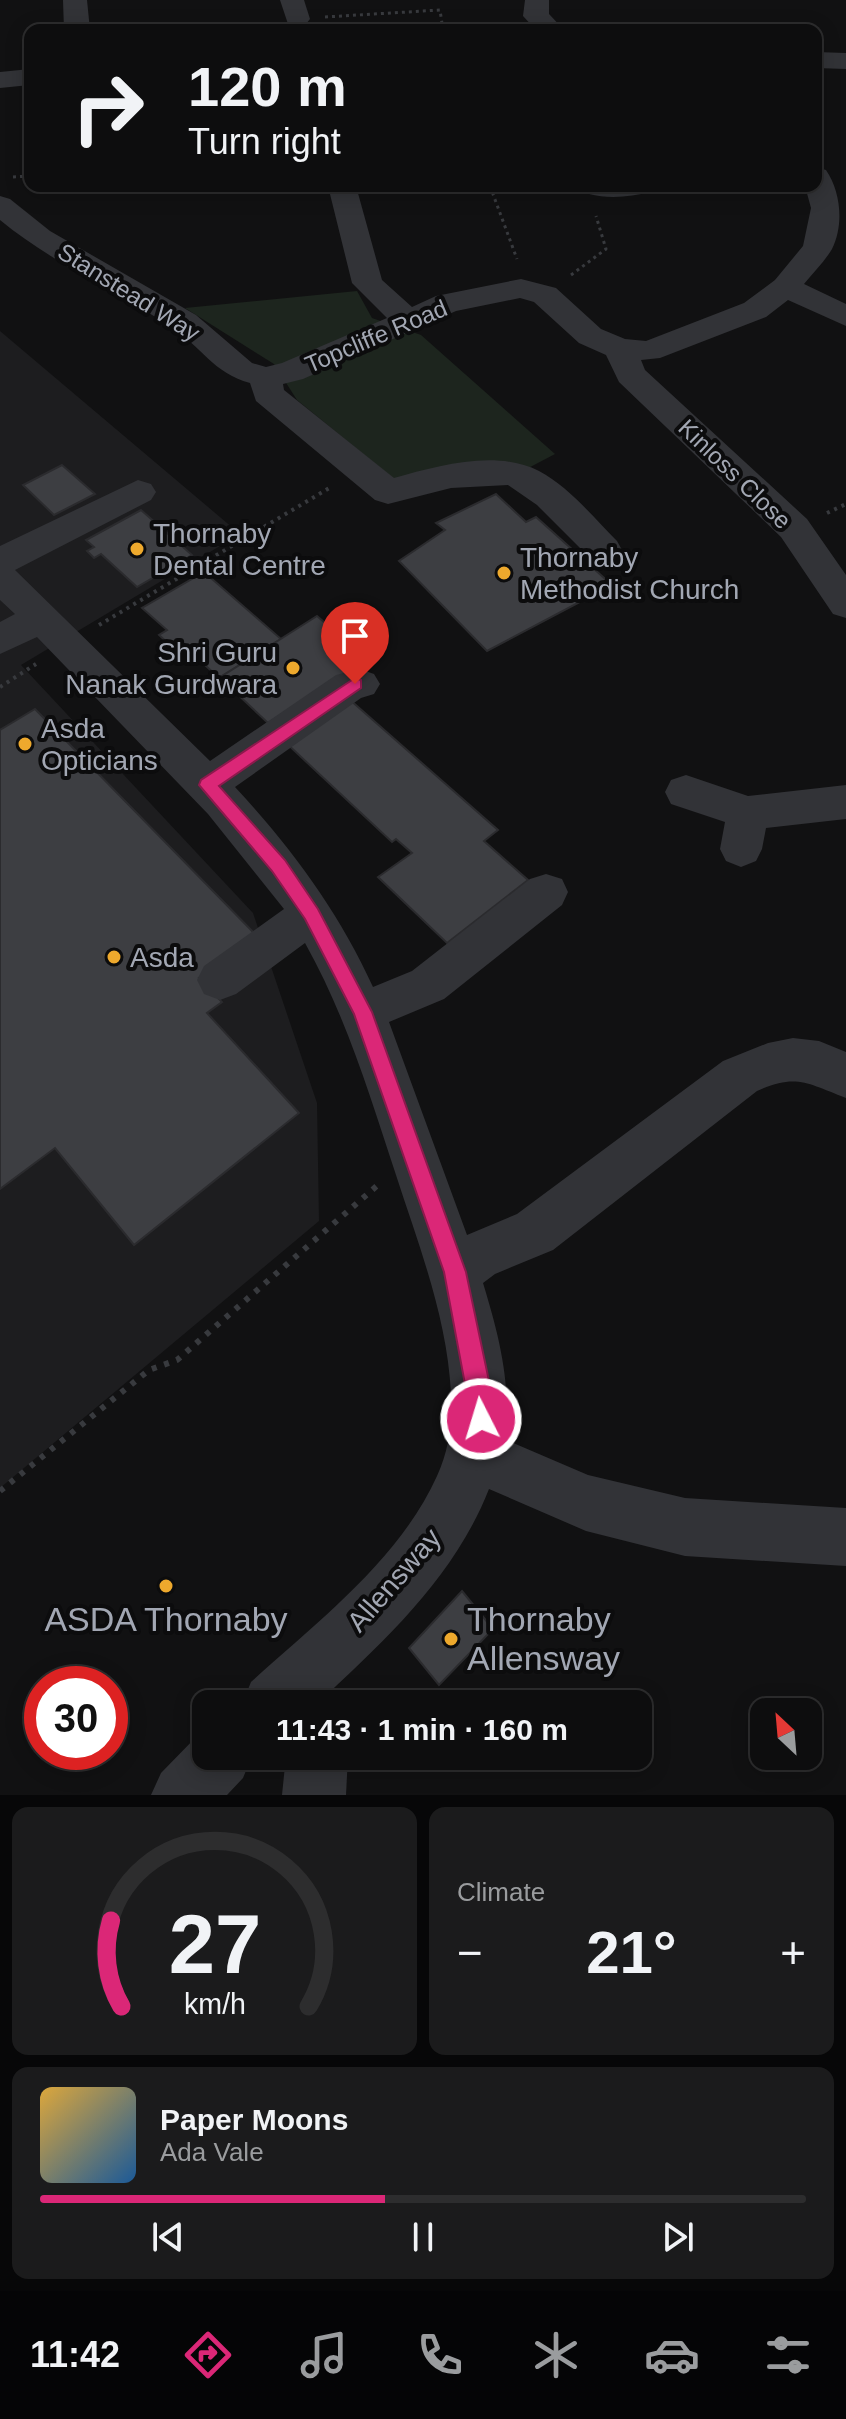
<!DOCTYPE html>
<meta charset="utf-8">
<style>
:root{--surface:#0d0d0e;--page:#1b1b1c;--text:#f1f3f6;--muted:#9a9c9e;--line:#2d2d2e;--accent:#db2777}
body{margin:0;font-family:Arial,sans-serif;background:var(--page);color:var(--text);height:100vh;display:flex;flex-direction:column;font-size:30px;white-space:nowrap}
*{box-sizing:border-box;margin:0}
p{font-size:26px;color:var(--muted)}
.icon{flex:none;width:44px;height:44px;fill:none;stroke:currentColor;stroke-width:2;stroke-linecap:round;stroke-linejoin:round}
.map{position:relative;height:1795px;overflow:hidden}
.drawer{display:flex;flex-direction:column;gap:12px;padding:12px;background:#070708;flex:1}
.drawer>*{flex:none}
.guide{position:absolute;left:24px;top:24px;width:798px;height:168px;border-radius:16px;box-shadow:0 4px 20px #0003,0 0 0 2px var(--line);background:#0d0d0e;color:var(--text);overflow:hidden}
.needle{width:52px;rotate:334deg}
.fabs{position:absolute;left:750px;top:1698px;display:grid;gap:16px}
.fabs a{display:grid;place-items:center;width:72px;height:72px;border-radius:16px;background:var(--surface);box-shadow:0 4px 20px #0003,0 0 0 2px var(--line);font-size:40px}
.speed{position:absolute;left:24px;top:1666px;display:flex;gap:16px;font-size:40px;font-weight:700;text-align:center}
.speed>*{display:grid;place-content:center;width:104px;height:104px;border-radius:50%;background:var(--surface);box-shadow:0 4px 20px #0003,0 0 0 2px var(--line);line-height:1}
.speed .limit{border:12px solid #d22;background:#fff;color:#111}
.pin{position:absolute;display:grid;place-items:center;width:68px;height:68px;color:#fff;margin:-82px -34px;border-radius:50% 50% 50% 0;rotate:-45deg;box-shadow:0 0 8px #0007}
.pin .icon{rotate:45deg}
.me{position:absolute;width:88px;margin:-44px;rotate:355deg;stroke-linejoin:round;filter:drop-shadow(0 0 6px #0008)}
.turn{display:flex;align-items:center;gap:28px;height:168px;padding:0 32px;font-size:36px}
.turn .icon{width:104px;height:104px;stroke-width:2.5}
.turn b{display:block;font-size:56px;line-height:68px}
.big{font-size:60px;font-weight:700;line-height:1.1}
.drawer .widget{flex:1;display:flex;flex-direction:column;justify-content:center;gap:12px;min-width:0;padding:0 28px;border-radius:16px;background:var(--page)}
.drawer .dial{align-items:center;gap:0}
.dial svg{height:208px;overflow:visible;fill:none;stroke:var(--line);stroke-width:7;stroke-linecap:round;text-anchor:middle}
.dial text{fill:var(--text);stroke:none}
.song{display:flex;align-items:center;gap:24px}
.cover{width:96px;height:96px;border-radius:12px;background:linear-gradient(135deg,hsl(40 70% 55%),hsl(210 70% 35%))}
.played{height:8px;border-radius:4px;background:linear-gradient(90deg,var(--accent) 45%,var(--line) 45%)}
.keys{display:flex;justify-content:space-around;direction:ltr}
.heat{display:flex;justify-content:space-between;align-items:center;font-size:44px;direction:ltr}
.drawer .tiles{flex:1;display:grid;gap:12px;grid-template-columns:1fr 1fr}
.widget:last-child{grid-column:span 2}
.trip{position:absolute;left:192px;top:1690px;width:460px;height:80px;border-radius:16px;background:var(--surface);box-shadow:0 4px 20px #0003,0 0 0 2px var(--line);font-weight:700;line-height:80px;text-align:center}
.dock{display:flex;height:128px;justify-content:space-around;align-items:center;background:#050506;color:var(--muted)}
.dock .icon{width:56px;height:56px}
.dock .active{color:var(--accent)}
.dock b{font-size:36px;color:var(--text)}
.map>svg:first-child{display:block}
</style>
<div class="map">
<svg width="846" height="1795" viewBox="0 0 846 1795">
<rect width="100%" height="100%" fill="#111112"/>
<!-- built -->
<path fill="#1d1d1f" d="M0 331 240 534 21 665 253 913 317 1103 319 1221 0 1488Z"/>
<!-- green -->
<path fill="#1d251e" d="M357 291 372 318 421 335 555 454 515 475 404 487 297 400 274 364 185 308Z"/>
<!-- building -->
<g fill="#3d3e42" stroke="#2b2b2e" stroke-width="2">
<path d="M62 465 95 494 54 515 23 485Z"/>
<path d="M496 494 526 522 536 517 612 585 487 651 399 561 445 530 436 523Z"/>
<path d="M141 510 192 555 137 587 101 554 94 558 87 551 94 547 86 540Z"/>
<path d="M204 572 281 639 219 678 179 641 171 646 159 635 167 630 142 608Z"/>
<path d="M317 616 367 659 268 723 234 691 224 697 217 690 226 685 219 678Z"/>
<path d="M349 699 498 830 484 841 528 880 447 943 378 877 412 853 396 839 392 842 284 741Z"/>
<path d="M35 709 257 936 199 978 222 1002 207 1013 299 1113 134 1245 55 1148 0 1189V730Z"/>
<path d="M462 1591 493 1629 439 1685 409 1648Z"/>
</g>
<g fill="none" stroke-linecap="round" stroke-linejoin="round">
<!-- path-far2 -->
<g stroke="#383a3e" stroke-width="3" stroke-dasharray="3 4" stroke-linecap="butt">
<path d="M325 17 440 10 443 30"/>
<path d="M416 30 443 26H507"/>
<path d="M13 177 30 176"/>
<path d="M490 186 517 259"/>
<path d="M571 275 606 249 596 216"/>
</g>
<!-- path-far1 -->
<g stroke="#383a3e" stroke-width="4" stroke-dasharray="3 5" stroke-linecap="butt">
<path d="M827 513 846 504"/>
<path d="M99 625 331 487"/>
<path d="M0 687 36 664"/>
</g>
<!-- path -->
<path stroke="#383a3e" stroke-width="6" stroke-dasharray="5 8" stroke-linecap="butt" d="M0 1491 149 1370 177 1360 379 1184"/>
<!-- minor -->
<g fill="#323337" fill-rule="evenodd">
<path d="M63 0H87L90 30H64Z"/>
<path d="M280 0H304L310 19 306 24H288Z"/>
<path d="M525 0H549V14L564 30H536L523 16Z"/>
<path d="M816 52 846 53V69L816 68Z"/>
<path d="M30 69V85L0 88V72Z"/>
<path d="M816 167 826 170C841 192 844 225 832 249 825 261 813 273 804 284L846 304V326L788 300 766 317 660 358 641 360 645 370 807 519 846 575V618L833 614 781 537 619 382 606 355 579 343 534 302 520 298 456 311 303 379 283 384 284 390 394 478C438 466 495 449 539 471 569 487 593 517 617 541L622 550 617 559 604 563 591 559 537 505 508 485 451 488 388 504 375 500 256 401 250 383C213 373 202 347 171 327 115 290 52 263 0 220V196L10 199 50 231 196 315 252 363 266 367 282 363 387 318 352 283 328 186H356L382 280 412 307 436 296 521 279 556 288 601 329 625 339 646 341 744 303 775 280 803 246 811 208 805 186H816Z"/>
<path d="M586 186H654L650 192C631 197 608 199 589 194Z"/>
<path d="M138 480 151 484 156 492 151 500 15 570 210 761 336 675 360 669 374 674 380 684 374 694 361 698 235 787C291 847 339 912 373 987L412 971 530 879 546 874 562 879 568 892 562 905 444 999 389 1022 467 1235 517 1214 723 1061 768 1043 793 1038 819 1041 846 1052V1098C808 1084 797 1073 757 1091L553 1250 495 1274 483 1283C498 1332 513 1387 504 1439L588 1475 685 1498 846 1508V1566L685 1556 586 1531 489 1489C454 1578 385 1640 317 1704H242L251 1682C318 1621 399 1560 437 1476 449 1450 453 1421 451 1393 447 1317 419 1246 396 1175 370 1096 346 1016 305 943L236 994 220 1000 204 994 197 980 204 966 284 909 208 814 37 637 0 654V622L15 614 0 600V546Z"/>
<path d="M686 775 748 796 846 785V819L766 828 762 849 756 861 741 867 726 861 720 849 725 822 671 804 665 792 671 780Z"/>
<path d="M206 1731V1756H252L243 1778 227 1795H151L161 1773 199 1734Z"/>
<path d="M286 1756H348L346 1795H282Z"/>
</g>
</g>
<!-- route -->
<path fill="#db2777" stroke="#8e194d" stroke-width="2" d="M355 678 361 680V688L219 786 285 860 318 909 372 1012 466 1272 489 1381 492 1419 489 1427 481 1430 473 1427 444 1272 354 1014 305 919 272 871 199 785 201 780Z"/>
<!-- markers -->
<g fill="#eea92d" stroke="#0c0c0d" stroke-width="3">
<circle cx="137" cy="549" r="8"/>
<circle cx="504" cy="573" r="8"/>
<circle cx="293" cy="668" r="8"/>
<circle cx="25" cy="744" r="8"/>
<circle cx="114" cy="957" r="8"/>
<circle cx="166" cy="1586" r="8"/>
<circle cx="451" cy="1639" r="8"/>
</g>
<g text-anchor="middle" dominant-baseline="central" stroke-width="8" stroke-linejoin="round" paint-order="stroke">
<!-- far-street labels -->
<g font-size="24" fill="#a2a7b3" stroke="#0c0c0d">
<text transform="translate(129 292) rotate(32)">Stanstead Way</text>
<text transform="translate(376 336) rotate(-23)">Topcliffe Road</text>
<text transform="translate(735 474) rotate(44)">Kinloss Close</text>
</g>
<!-- poi labels -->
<g font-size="28" fill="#a2a7b3" stroke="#0c0c0d" text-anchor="start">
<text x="153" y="533">Thornaby<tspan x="153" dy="32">Dental Centre</tspan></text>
<text x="520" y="557">Thornaby<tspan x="520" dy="32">Methodist Church</tspan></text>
<text x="277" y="652" text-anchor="end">Shri Guru<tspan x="277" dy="32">Nanak Gurdwara</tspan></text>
<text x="41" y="728">Asda<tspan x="41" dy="32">Opticians</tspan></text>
<text x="130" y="957">Asda</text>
</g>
<!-- street labels -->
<g font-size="28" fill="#a2a7b3" stroke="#0c0c0d">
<text transform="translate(394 1580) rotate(-49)">Allensway</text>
</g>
<!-- near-poi labels -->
<g font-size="34" fill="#a2a7b3" stroke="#0c0c0d">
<text x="166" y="1619">ASDA Thornaby</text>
<text x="467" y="1619" text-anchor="start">Thornaby<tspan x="467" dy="39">Allensway</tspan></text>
</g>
</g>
</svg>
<div class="fabs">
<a><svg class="needle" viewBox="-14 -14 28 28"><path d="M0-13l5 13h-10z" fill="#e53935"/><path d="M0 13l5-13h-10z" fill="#9a9c9e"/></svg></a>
</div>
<div class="speed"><div class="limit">30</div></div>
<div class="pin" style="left:355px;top:684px;background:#d93025"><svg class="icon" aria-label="arrive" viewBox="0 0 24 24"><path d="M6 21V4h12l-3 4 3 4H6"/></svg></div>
<svg class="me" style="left:481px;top:1419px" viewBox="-20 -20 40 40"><circle r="17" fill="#db2777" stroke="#fff" stroke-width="3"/><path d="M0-11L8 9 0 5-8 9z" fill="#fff"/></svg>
<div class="trip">11:43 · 1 min · 160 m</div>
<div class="guide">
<div class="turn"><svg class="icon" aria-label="right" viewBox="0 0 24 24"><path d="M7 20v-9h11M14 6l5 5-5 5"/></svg><div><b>120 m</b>Turn right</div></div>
</div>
</div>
<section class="drawer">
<div class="tiles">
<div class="widget dial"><svg viewBox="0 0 100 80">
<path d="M14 69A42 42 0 1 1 86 69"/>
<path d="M14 69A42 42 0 0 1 10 36" stroke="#db2777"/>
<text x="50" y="56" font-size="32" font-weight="700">27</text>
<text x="50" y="72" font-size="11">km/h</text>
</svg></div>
<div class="widget"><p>Climate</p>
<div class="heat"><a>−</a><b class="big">21°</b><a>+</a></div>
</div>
<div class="widget">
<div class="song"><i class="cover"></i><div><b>Paper Moons</b><p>Ada Vale</p></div></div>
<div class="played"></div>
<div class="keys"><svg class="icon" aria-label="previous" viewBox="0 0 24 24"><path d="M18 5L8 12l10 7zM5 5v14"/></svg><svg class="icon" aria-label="pause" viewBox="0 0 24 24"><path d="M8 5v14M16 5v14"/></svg><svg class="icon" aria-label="next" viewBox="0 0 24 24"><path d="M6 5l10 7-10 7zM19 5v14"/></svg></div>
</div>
</div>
</section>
<nav class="dock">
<b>11:42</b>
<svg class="icon active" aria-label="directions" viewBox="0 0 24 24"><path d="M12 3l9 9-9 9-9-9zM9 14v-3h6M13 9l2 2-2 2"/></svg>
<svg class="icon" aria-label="music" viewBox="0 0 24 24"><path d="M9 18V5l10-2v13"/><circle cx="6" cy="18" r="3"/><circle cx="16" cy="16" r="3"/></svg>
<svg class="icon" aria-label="phone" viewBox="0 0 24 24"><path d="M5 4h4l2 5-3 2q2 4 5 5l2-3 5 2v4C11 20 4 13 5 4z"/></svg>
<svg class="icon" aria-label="climate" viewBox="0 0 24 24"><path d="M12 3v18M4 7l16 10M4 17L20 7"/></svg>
<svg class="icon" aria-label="car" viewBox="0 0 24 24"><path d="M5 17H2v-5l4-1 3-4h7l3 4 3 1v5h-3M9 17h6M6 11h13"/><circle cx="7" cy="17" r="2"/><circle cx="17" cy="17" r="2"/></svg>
<svg class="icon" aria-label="filters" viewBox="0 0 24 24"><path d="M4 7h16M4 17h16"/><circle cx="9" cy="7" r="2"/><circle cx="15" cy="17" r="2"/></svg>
</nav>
